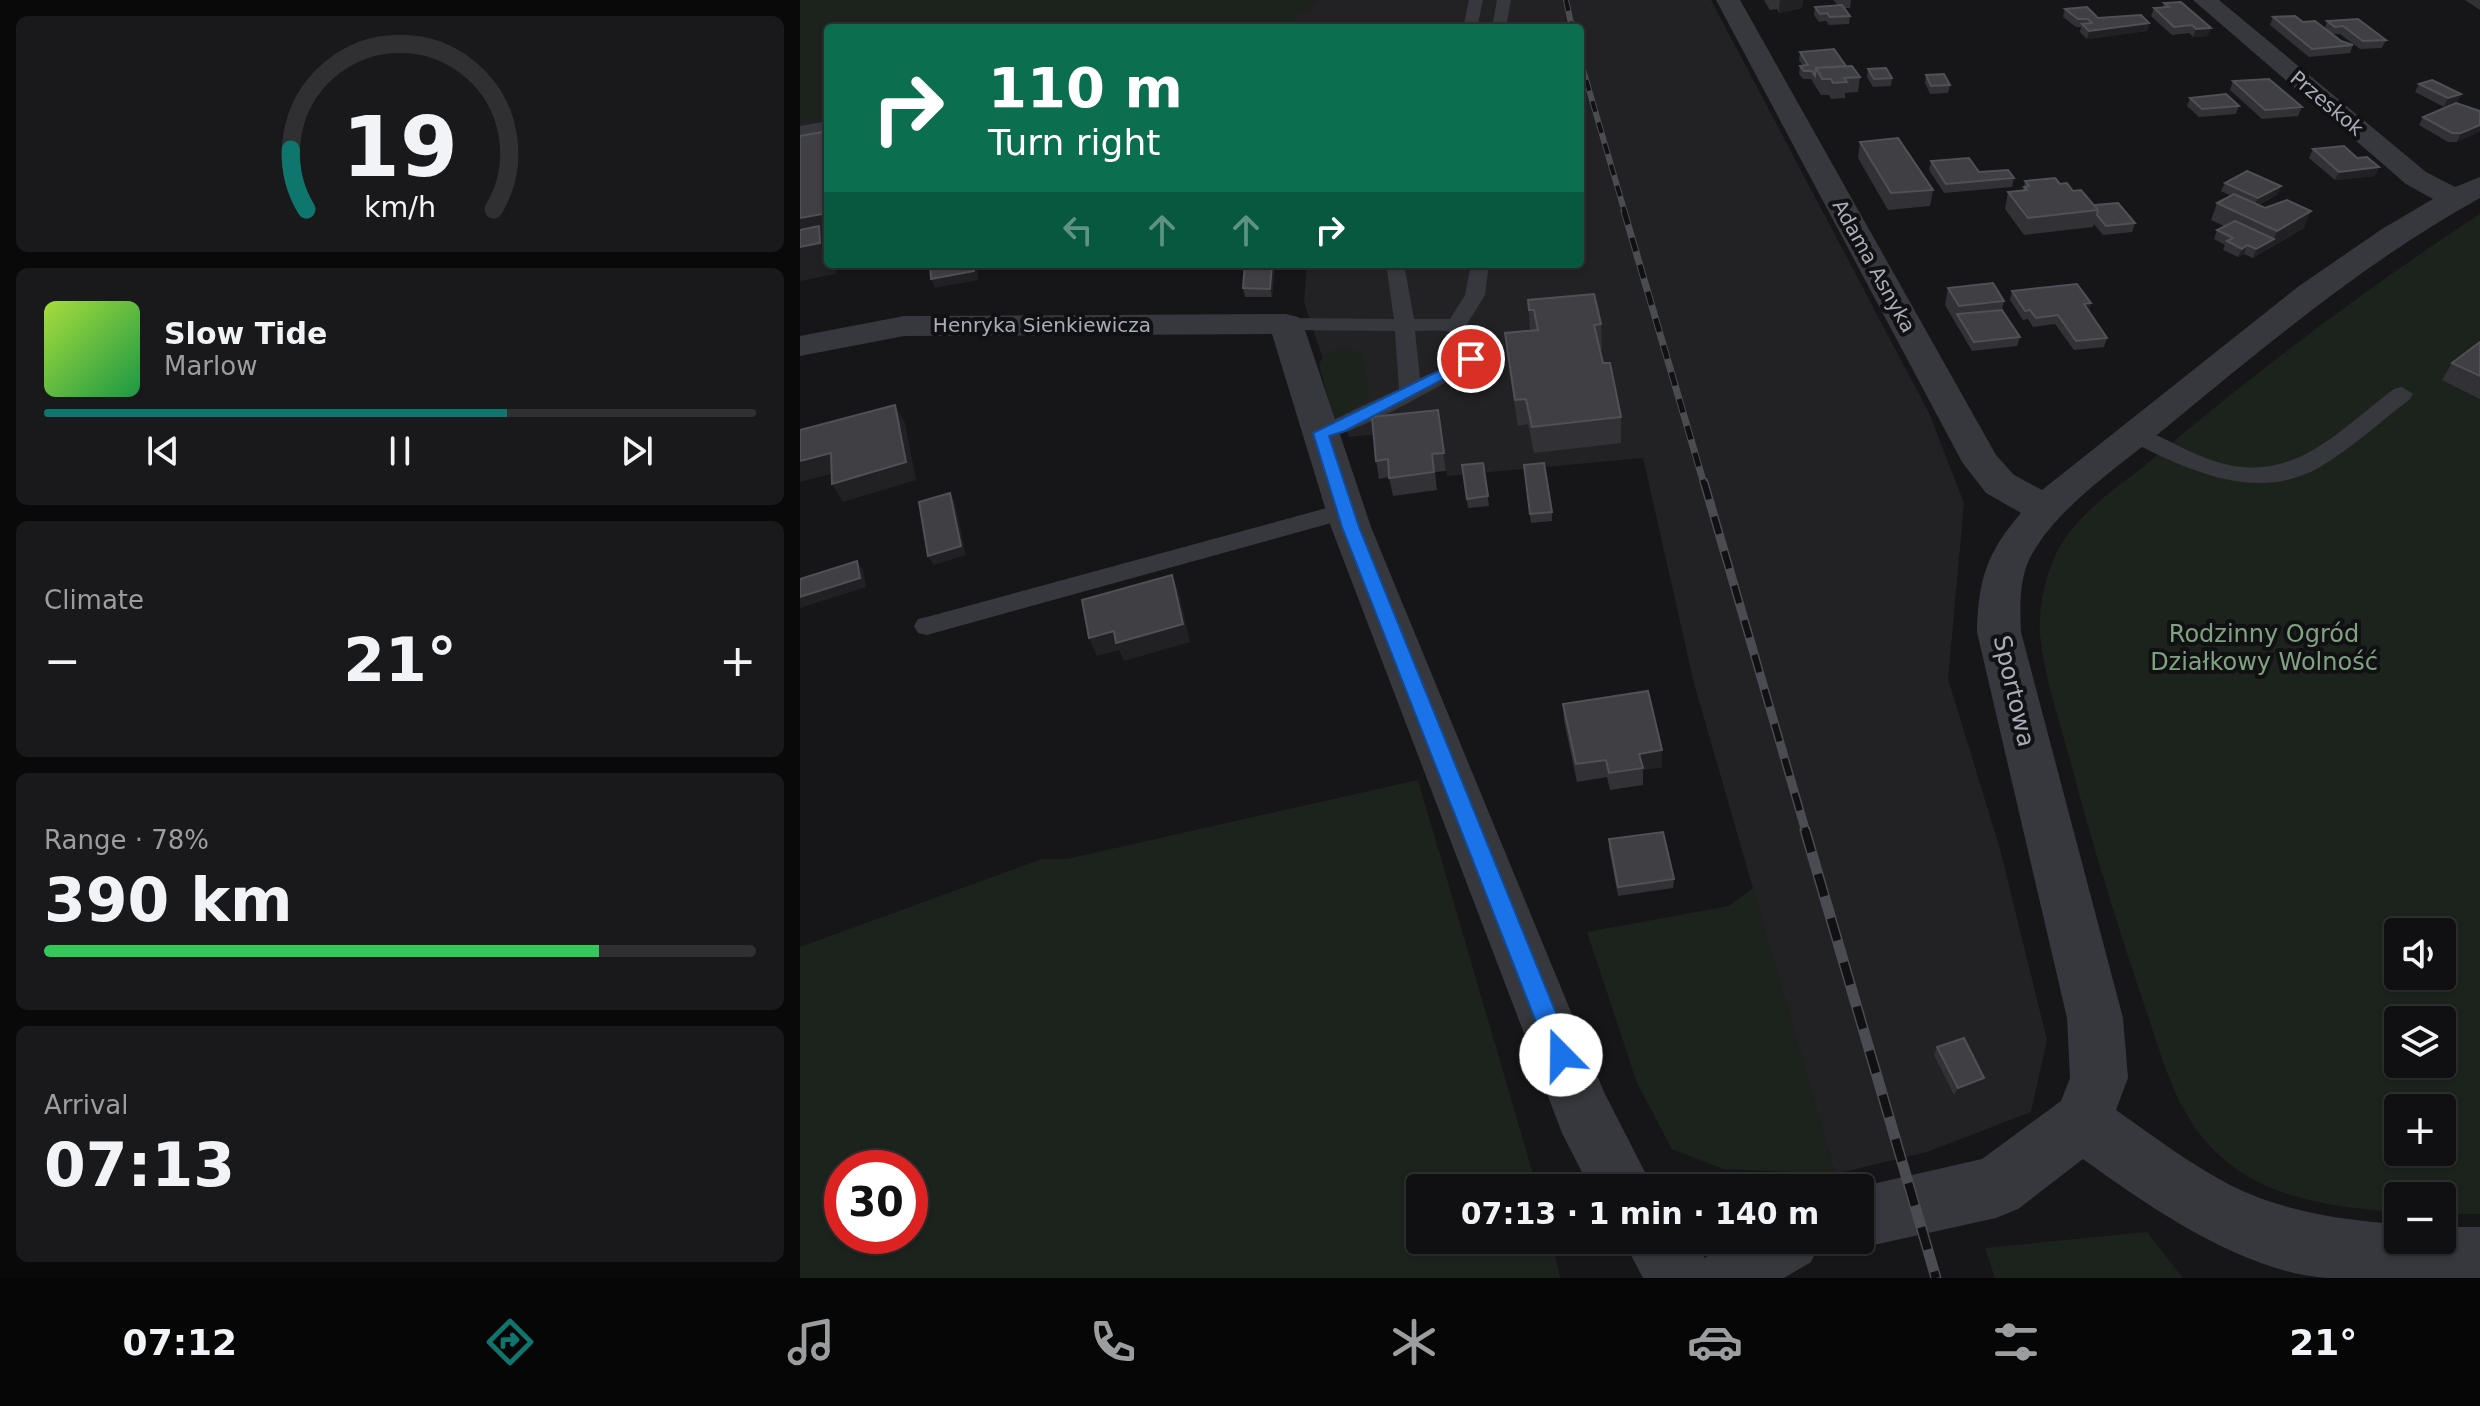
<!DOCTYPE html>
<meta charset="utf-8">
<style>
:root{--surface:#101012;--page:#19191b;--text:#f1f3f6;--muted:#9c9d9f;--line:#303032;--accent:#0f766e}
body{margin:0;font-family:"DejaVu Sans",sans-serif;background:var(--page);color:var(--text);height:100vh;display:flex;flex-direction:column;font-size:30px;white-space:nowrap}
*{box-sizing:border-box;margin:0}
p{font-size:26px;color:var(--muted)}
.icon{flex:none;width:44px;height:44px;fill:none;stroke:currentColor;stroke-width:2;stroke-linecap:round;stroke-linejoin:round}
.map{position:relative;flex:1;overflow:hidden}
.panel{display:flex;flex-direction:column;gap:16px;padding:16px;background:#09090a;width:800px}
.panel>*{flex:none}
.hud{position:absolute;left:24px;top:24px;width:760px;height:244px;border-radius:8px;box-shadow:0 2px 6px #0004,0 0 0 2px var(--line);background:#0b6e4f;color:#fff;overflow:hidden}
.buttons{position:absolute;left:1584px;top:918px;display:grid;gap:16px}
.buttons a{display:grid;place-items:center;width:72px;height:72px;border-radius:8px;background:var(--surface);box-shadow:0 2px 6px #0004,0 0 0 2px var(--line);font-size:40px}
.speed{position:absolute;left:24px;top:1150px;display:flex;gap:16px;font-size:40px;font-weight:700;text-align:center}
.speed>*{display:grid;place-content:center;width:104px;height:104px;border-radius:50%;background:var(--surface);box-shadow:0 2px 6px #0004,0 0 0 2px var(--line);line-height:1}
.speed .limit{border:12px solid #d22;background:#fff;color:#111}
.pin{position:absolute;display:grid;place-items:center;width:68px;height:68px;color:#fff;margin:-34px;border:4px solid #fff;border-radius:50%;box-shadow:0 2px 8px #0007}
.me{position:absolute;width:88px;margin:-44px;rotate:338deg;stroke-linejoin:round;filter:drop-shadow(0 0 6px #0008)}
.turn{display:flex;align-items:center;gap:28px;height:168px;padding:0 32px;font-size:36px}
.turn .icon{width:104px;height:104px;stroke-width:2.5}
.turn b{display:block;font-size:56px;line-height:68px}
.lanes{display:flex;align-items:center;height:76px;padding:0 32px;background:#0003;justify-content:center;gap:40px;direction:ltr}
.lanes .off{opacity:.35}
.big{font-size:60px;font-weight:700;line-height:1.1}
.panel .tile{flex:1;display:flex;flex-direction:column;justify-content:center;gap:12px;min-width:0;padding:0 28px;border-radius:12px;background:var(--page)}
.panel .dial{align-items:center;gap:0}
.dial svg{height:208px;overflow:visible;fill:none;stroke:var(--line);stroke-width:7;stroke-linecap:round;text-anchor:middle}
.dial text{fill:var(--text);stroke:none}
.song{display:flex;align-items:center;gap:24px}
.cover{width:96px;height:96px;border-radius:12px;background:linear-gradient(135deg,hsl(80 70% 55%),hsl(140 70% 35%))}
.played{height:8px;border-radius:4px;background:linear-gradient(90deg,var(--accent) 65%,var(--line) 65%)}
.keys{display:flex;justify-content:space-around;direction:ltr}
.heat{display:flex;justify-content:space-between;align-items:center;font-size:44px;direction:ltr}
.charge{height:12px;border-radius:6px;background:linear-gradient(90deg,#34c759 78%,var(--line) 0)}
.trip{position:absolute;left:606px;top:1174px;width:468px;height:80px;border-radius:8px;background:var(--surface);box-shadow:0 2px 6px #0004,0 0 0 2px var(--line);font-weight:700;line-height:80px;text-align:center}
.dock{display:flex;height:128px;justify-content:space-around;align-items:center;background:#060607;color:var(--muted)}
.dock .icon{width:56px;height:56px}
.dock .current{color:var(--accent)}
.dock b{font-size:36px;color:var(--text)}
main{display:flex;flex:1;min-height:0}
.map>svg:first-child{display:block}
</style>
<main>
<section class="panel">
<div class="tile dial"><svg viewBox="0 0 100 80">
<path d="M14 69A42 42 0 1 1 86 69"/>
<path d="M14 69A42 42 0 0 1 8 46" stroke="#0f766e"/>
<text x="50" y="56" font-size="32" font-weight="700">19</text>
<text x="50" y="72" font-size="11">km/h</text>
</svg></div>
<div class="tile">
<div class="song"><i class="cover"></i><div><b>Slow Tide</b><p>Marlow</p></div></div>
<div class="played"></div>
<div class="keys"><svg class="icon" aria-label="previous" viewBox="0 0 24 24"><path d="M18 5L8 12l10 7zM5 5v14"/></svg><svg class="icon" aria-label="pause" viewBox="0 0 24 24"><path d="M8 5v14M16 5v14"/></svg><svg class="icon" aria-label="next" viewBox="0 0 24 24"><path d="M6 5l10 7-10 7zM19 5v14"/></svg></div>
</div>
<div class="tile"><p>Climate</p>
<div class="heat"><a>−</a><b class="big">21°</b><a>+</a></div>
</div>
<div class="tile"><p>Range · 78%</p><b class="big">390 km</b><div class="charge"></div></div>
<div class="tile"><p>Arrival</p><b class="big">07:13</b></div>
</section>
<div class="map">
<svg width="1680" height="1278" viewBox="0 0 1680 1278">
<rect width="100%" height="100%" fill="#161618"/>
<!-- built -->
<path fill="#222225" d="M0 0H911L1129 413 1164 503 1148 679 1200 849 1247 1040 1231 1112 1127 1152 1035 1174 894 683 843 458 647 476 640 428 549 437 504 302 507 264H780V28H28V246L0 252Z"/>
<!-- green -->
<g fill="#1c231d" fill-rule="evenodd">
<path d="M0 0H522L481 28H28V118L0 122Z"/>
<path d="M1680 214V1214H1642V1196H1598V1212C1532 1207 1461 1199 1413 1149 1375 1111 1362 1057 1345 1007 1317 924 1291 841 1269 756 1258 716 1244 676 1240 635 1238 609 1245 578 1256 554 1275 514 1321 485 1354 458 1458 370 1565 289 1680 214ZM1598 932H1642V976H1598ZM1598 1020H1642V1064H1598ZM1598 1108H1642V1152H1598Z"/>
<path d="M539 349 555 350 562 354 570 397 537 420 533 417 519 364 525 354Z"/>
<path d="M618 780 737 1188H620V1240H752L760 1278H0V947L242 859H267ZM42 1168H110V1236H42Z"/>
<path d="M953 888 1035 1174 923 1169 872 1149 837 1083 787 932 929 906Z"/>
<path d="M1347 1232 1383 1278H1195L1185 1248Z"/>
</g>
<g fill="none" stroke-linecap="round" stroke-linejoin="round">
<!-- service -->
<g fill="#37383d" fill-rule="evenodd">
<path d="M669 0H683L677 28H663Z"/>
<path d="M697 0H711L706 28H692Z"/>
<path d="M28 121V131L0 136V126Z"/>
<path d="M586 264H604L614 319H650L665 295 671 264H689L685 295 667 324C680 328 689 339 687 352L673 367C644 383 540 445 513 438L510 433C514 428 586 395 599 389L595 331 486 330 476 324 486 318 594 319ZM615 331C634 331 656 327 668 343 665 362 635 371 620 378Z"/>
<path d="M1602 387 1613 394 1610 399C1581 421 1552 448 1520 467 1455 504 1386 469 1326 439L1323 434 1326 429 1334 427C1360 434 1383 450 1408 459 1490 489 1534 434 1594 389Z"/>
<path d="M545 503 553 505 557 511 553 517 127 635 118 633 114 626 118 619 127 617Z"/>
</g>
<!-- minor -->
<g fill="#37383d" fill-rule="evenodd">
<path d="M916 0H940L1196 455 1214 475 1242 490 1499 286 1582 229 1633 199 1606 184 1393 0H1419L1626 172 1655 187 1680 177V198C1566 261 1468 344 1368 426 1323 464 1255 507 1229 560 1219 582 1220 608 1221 632L1323 1018 1328 1078 1316 1110C1353 1136 1390 1164 1430 1185 1481 1211 1542 1220 1598 1224V1240H1642V1227H1680V1278C1629 1278 1578 1278 1527 1278 1443 1272 1349 1207 1283 1159L1218 1209 1196 1218 1060 1248 1040 1240H1060V1188H1055L1182 1159 1261 1101 1270 1078 1267 1018 1177 632C1178 580 1187 552 1221 513L1186 493 1162 462Z"/>
<path d="M486 314 498 317 503 324 571 527 804 1092 853 1188H790L762 1133 531 527 472 334 104 336 0 356V336L104 316Z"/>
<path d="M823 1240H893L905 1258 926 1240H1021L1011 1262 984 1278H843Z"/>
</g>
<defs>
<g id="rail-far3">
<path d="M766 0 772 28"/>
<path d="M780 59 825 213"/>
</g>
<path id="rail-far2" d="M824 211 904 484"/>
<path id="rail-far1" d="M904 482 1006 832"/>
<path id="rail" d="M1005 830 1136 1278"/>
</defs>
<!-- rail-far3 casing -->
<use href="#rail-far3" stroke="#4a4c52" stroke-width="6"/>
<!-- rail-far2 casing -->
<use href="#rail-far2" stroke="#4a4c52" stroke-width="7"/>
<!-- rail-far1 casing -->
<use href="#rail-far1" stroke="#4a4c52" stroke-width="9"/>
<!-- rail casing -->
<use href="#rail" stroke="#4a4c52" stroke-width="11"/>
<!-- rail-far3 -->
<use href="#rail-far3" stroke="#111113" stroke-width="4" stroke-dasharray="11" stroke-linecap="butt"/>
<!-- rail-far2 -->
<use href="#rail-far2" stroke="#111113" stroke-width="5" stroke-dasharray="14" stroke-linecap="butt"/>
<!-- rail-far1 -->
<use href="#rail-far1" stroke="#111113" stroke-width="6" stroke-dasharray="18" stroke-linecap="butt"/>
<!-- rail -->
<use href="#rail" stroke="#111113" stroke-width="8" stroke-dasharray="23" stroke-linecap="butt"/>
</g>
<!-- wall -->
<g fill="#323236">
<path d="M964 0H1003L1002 8 979 13 977 9 970 10Z"/>
<path d="M1033 0H1051L1050 8H1044L1050 16 1049 24 1029 25 1026 21 1019 22 1014 15 1015 7 1038 5Z"/>
<path d="M1665 0H1680V10Z"/>
<path d="M1364 3 1408 36 1393 37 1389 33 1372 35 1351 16 1354 8 1363 7Z"/>
<path d="M1265 9 1298 18 1349 23 1347 31 1287 39 1280 32 1281 27H1276L1263 17Z"/>
<path d="M1473 17 1503 22 1525 28 1527 21 1586 40 1582 48 1560 49 1540 34H1533L1541 41 1553 45 1550 53 1509 57 1470 25Z"/>
<path d="M1000 52 1046 66 1060 77 1058 92 1045 93V98L1031 99 1029 95H1021L1011 79H1003L999 74 1000 66H1003L999 60Z"/>
<path d="M1068 69 1092 78 1091 86 1073 87 1067 77Z"/>
<path d="M1126 75 1150 85 1148 93 1130 94 1125 83Z"/>
<path d="M1433 81 1502 107 1498 116 1462 119 1430 90Z"/>
<path d="M1619 84 1661 94 1657 103 1644 107 1615 92Z"/>
<path d="M1390 98 1439 106 1436 114 1399 117 1387 106Z"/>
<path d="M1680 111 1657 142H1648L1619 125 1623 117Z"/>
<path d="M1060 142 1133 190 1130 206 1088 210 1058 158Z"/>
<path d="M1513 149 1575 176 1535 180 1509 158Z"/>
<path d="M1131 161 1214 178 1212 187 1144 193 1129 170Z"/>
<path d="M1225 181 1260 184 1273 191 1294 205 1335 223 1332 232 1303 235 1294 224 1293 227 1224 235 1205 209 1208 192 1223 190Z"/>
<path d="M1425 183 1481 186 1477 195 1458 205 1504 228 1453 258 1444 254 1438 257 1423 250 1425 245 1414 239 1417 230 1424 226 1411 220 1417 203 1431 196 1421 191Z"/>
<path d="M445 264H475L472 297H445L443 288Z"/>
<path d="M1148 288 1204 301 1202 310 1220 337 1217 346 1172 351 1145 305Z"/>
<path d="M1212 291 1291 303 1289 312 1307 338 1304 347 1274 350 1255 324 1233 327 1228 319 1223 320 1210 300Z"/>
<path d="M728 300 801 324 802 349 799 350 803 363 821 417V443L734 453 728 424 718 426 707 358 705 333 730 330Z"/>
<path d="M1680 342V399L1642 380 1652 363Z"/>
<path d="M638 410 646 471 635 472 637 490 593 496 589 477 579 479 576 461Z"/>
<path d="M683 463 689 506 668 508 662 465Z"/>
<path d="M724 465 752 512V521L731 523Z"/>
<path d="M763 704 862 750V767L843 770V785L810 790 807 777 777 782 764 721Z"/>
<path d="M809 839 874 879 873 888 818 896 809 848Z"/>
<path d="M1137 1047 1180 1085 1154 1095 1134 1055Z"/>
</g>
<!-- shaded-wall -->
<g fill="#212124">
<path d="M980 0H1003L1002 8 979 13Z"/>
<path d="M1349 23 1347 31 1287 39 1289 31Z"/>
<path d="M1411 28 1408 36 1393 37 1396 29Z"/>
<path d="M1661 94 1657 103 1644 107 1648 98Z"/>
<path d="M1680 125V132L1657 142 1661 133Z"/>
<path d="M1579 167 1575 176 1535 180 1539 172Z"/>
<path d="M1481 186 1477 195 1454 206 1458 198Z"/>
<path d="M1511 211 1504 228 1453 258 1456 249 1474 239 1477 231Z"/>
<path d="M28 213V231L22 232 28 243V264H36V274L0 281V218Z"/>
<path d="M1447 245 1444 254 1438 257 1442 249Z"/>
<path d="M173 264H176L177 266 178 280 135 288 131 279Z"/>
<path d="M472 264H475L472 297 470 289Z"/>
<path d="M1291 303 1289 312 1284 304Z"/>
<path d="M95 405 105 423 116 480 43 502 32 484Z"/>
<path d="M31 453 42 471 0 482V461Z"/>
<path d="M150 493 155 503 166 555 134 565 128 556Z"/>
<path d="M57 561 63 570 66 587 0 608V597Z"/>
<path d="M372 575 379 593 390 642 324 661 319 650 297 656 289 638 314 631Z"/>
<path d="M862 750V767L843 770 839 754Z"/>
<path d="M1184 1078 1180 1085 1154 1095 1158 1088Z"/>
</g>
<!-- building -->
<g fill="#3f3f44" stroke="#4f5156" stroke-width="2">
<path d="M1381 2 1411 28 1396 29 1392 25 1374 27 1354 8 1369 7 1364 3Z"/>
<path d="M1042 5 1050 16 1030 17 1027 13 1020 14 1015 7Z"/>
<path d="M1287 7 1298 18 1341 15 1349 23 1289 31 1282 24 1292 23 1288 19H1278L1265 9Z"/>
<path d="M1495 16 1503 22 1515 21 1541 41 1553 45 1512 49 1473 17Z"/>
<path d="M1558 19 1586 40 1563 41 1543 26 1535 27 1527 21Z"/>
<path d="M1034 49 1046 66 1016 68 1015 76 1012 71H1004L1000 66 1008 65 1000 52Z"/>
<path d="M1052 66 1060 77 1044 78 1047 82 1033 83 1031 79H1022L1016 68Z"/>
<path d="M1086 68 1092 78 1074 79 1068 69Z"/>
<path d="M1144 74 1150 85 1131 86 1126 75Z"/>
<path d="M1469 79 1502 107 1465 110 1433 81Z"/>
<path d="M1632 80 1661 94 1648 98 1619 84Z"/>
<path d="M1426 94 1439 106 1402 109 1390 98Z"/>
<path d="M1656 103 1680 111V125L1661 133H1652L1623 117Z"/>
<path d="M28 131V213L0 218V136Z"/>
<path d="M1098 138 1133 190 1091 193 1060 142Z"/>
<path d="M1544 146 1557 158 1567 157 1579 167 1539 172 1513 149Z"/>
<path d="M1169 158 1179 172 1208 170 1214 178 1146 184 1131 161Z"/>
<path d="M1447 171 1481 186 1458 198 1425 183Z"/>
<path d="M1255 178 1260 184 1267 183 1273 191 1281 190 1298 210 1228 218 1208 192 1227 190 1224 187 1229 186 1225 181Z"/>
<path d="M1434 194 1465 208 1487 200 1511 211 1477 231 1417 203Z"/>
<path d="M1318 203 1335 223 1306 226 1297 215 1298 210 1294 205Z"/>
<path d="M1435 221 1474 239 1456 249 1447 245 1442 249 1427 241 1433 238 1417 230Z"/>
<path d="M19 226 20 243 0 247V230Z"/>
<path d="M135 264H173L174 271 131 279 130 265Z"/>
<path d="M445 264H472L470 289 443 288Z"/>
<path d="M1193 283 1204 301 1159 306 1148 288Z"/>
<path d="M1277 284 1291 303 1284 304 1307 338 1276 341 1258 315 1236 318 1230 310 1225 311 1212 291Z"/>
<path d="M794 294 801 324 794 325 803 363H810L821 417 732 427 726 399 715 400 705 333 738 330 734 310H729L728 300Z"/>
<path d="M1202 310 1220 337 1174 342 1157 314Z"/>
<path d="M1680 342V376L1652 363Z"/>
<path d="M95 405 106 462 32 484 31 453 0 461V430Z"/>
<path d="M638 410 644 453 632 454 634 472 589 478 588 459 576 461 572 417Z"/>
<path d="M683 463 688 496 667 499 662 465Z"/>
<path d="M744 463 752 512 730 514 724 465Z"/>
<path d="M150 493 161 546 128 556 119 502Z"/>
<path d="M57 561 60 578 0 597V579Z"/>
<path d="M372 575 383 624 316 643 314 631 289 638 282 600Z"/>
<path d="M848 691 862 750 839 754 843 768 809 773 806 760 776 764 763 704Z"/>
<path d="M863 832 874 879 818 887 809 839Z"/>
<path d="M1164 1038 1184 1078 1158 1088 1137 1047Z"/>
</g>
<!-- route -->
<path fill="#1a73e8" stroke="#114b97" stroke-width="2" d="M671 355 676 356V362L545 431 529 436 559 527 773 1055 769 1063 761 1066 752 1063 749 1055 542 527 513 433Z"/>
<g text-anchor="middle" dominant-baseline="central" stroke-width="8" stroke-linejoin="round" paint-order="stroke">
<!-- far-street labels -->
<g font-size="20" fill="#a8adb8" stroke="#111113">
<text transform="translate(1527 103) rotate(40)">Przeskok</text>
<text transform="translate(1074 266) rotate(61)">Adama Asnyka</text>
<text x="242" y="325">Henryka Sienkiewicza</text>
</g>
<!-- park labels -->
<g font-size="24" fill="#7fa381" stroke="#111113">
<text x="1464" y="634">Rodzinny Ogród<tspan x="1464" dy="28">Działkowy Wolność</tspan></text>
</g>
<!-- street labels -->
<g font-size="24" fill="#a8adb8" stroke="#111113">
<text transform="translate(1214 691) rotate(77)">Sportowa</text>
</g>
</g>
</svg>
<div class="buttons">
<a><svg class="icon" aria-label="sound" viewBox="0 0 24 24"><path d="M4 9h4l5-4v14l-5-4H4zM17 9q2 3 0 6"/></svg></a>
<a><svg class="icon" aria-label="layers" viewBox="0 0 24 24"><path d="M12 4l9 5-9 5-9-5zM3 14l9 5 9-5"/></svg></a>
<a>+</a>
<a>−</a>
</div>
<div class="speed"><div class="limit">30</div></div>
<div class="pin" style="left:671px;top:359px;background:#d93025"><svg class="icon" aria-label="arrive" viewBox="0 0 24 24"><path d="M6 21V4h12l-3 4 3 4H6"/></svg></div>
<svg class="me" style="left:761px;top:1055px" viewBox="-20 -20 40 40"><circle r="19" fill="#fff"/><path d="M0-13L10 11 0 6-10 11z" fill="#1a73e8"/></svg>
<div class="trip">07:13 · 1 min · 140 m</div>
<div class="hud">
<div class="turn"><svg class="icon" aria-label="right" viewBox="0 0 24 24"><path d="M7 20v-9h11M14 6l5 5-5 5"/></svg><div><b>110 m</b>Turn right</div></div>
<div class="lanes"><svg class="icon off" aria-label="left" viewBox="0 0 24 24"><path d="M17 20v-9H6M10 6l-5 5 5 5"/></svg><svg class="icon off" aria-label="ahead" viewBox="0 0 24 24"><path d="M12 20V5M6 11l6-6 6 6"/></svg><svg class="icon off" aria-label="ahead" viewBox="0 0 24 24"><path d="M12 20V5M6 11l6-6 6 6"/></svg><svg class="icon" aria-label="right" viewBox="0 0 24 24"><path d="M7 20v-9h11M14 6l5 5-5 5"/></svg></div>
</div>
</div>
</main>
<nav class="dock">
<b>07:12</b>
<svg class="icon current" aria-label="directions" viewBox="0 0 24 24"><path d="M12 3l9 9-9 9-9-9zM9 14v-3h6M13 9l2 2-2 2"/></svg>
<svg class="icon" aria-label="music" viewBox="0 0 24 24"><path d="M9 18V5l10-2v13"/><circle cx="6" cy="18" r="3"/><circle cx="16" cy="16" r="3"/></svg>
<svg class="icon" aria-label="phone" viewBox="0 0 24 24"><path d="M5 4h4l2 5-3 2q2 4 5 5l2-3 5 2v4C11 20 4 13 5 4z"/></svg>
<svg class="icon" aria-label="climate" viewBox="0 0 24 24"><path d="M12 3v18M4 7l16 10M4 17L20 7"/></svg>
<svg class="icon" aria-label="car" viewBox="0 0 24 24"><path d="M5 17H2v-5l4-1 3-4h7l3 4 3 1v5h-3M9 17h6M6 11h13"/><circle cx="7" cy="17" r="2"/><circle cx="17" cy="17" r="2"/></svg>
<svg class="icon" aria-label="filters" viewBox="0 0 24 24"><path d="M4 7h16M4 17h16"/><circle cx="9" cy="7" r="2"/><circle cx="15" cy="17" r="2"/></svg>
<b>21°</b>
</nav>
